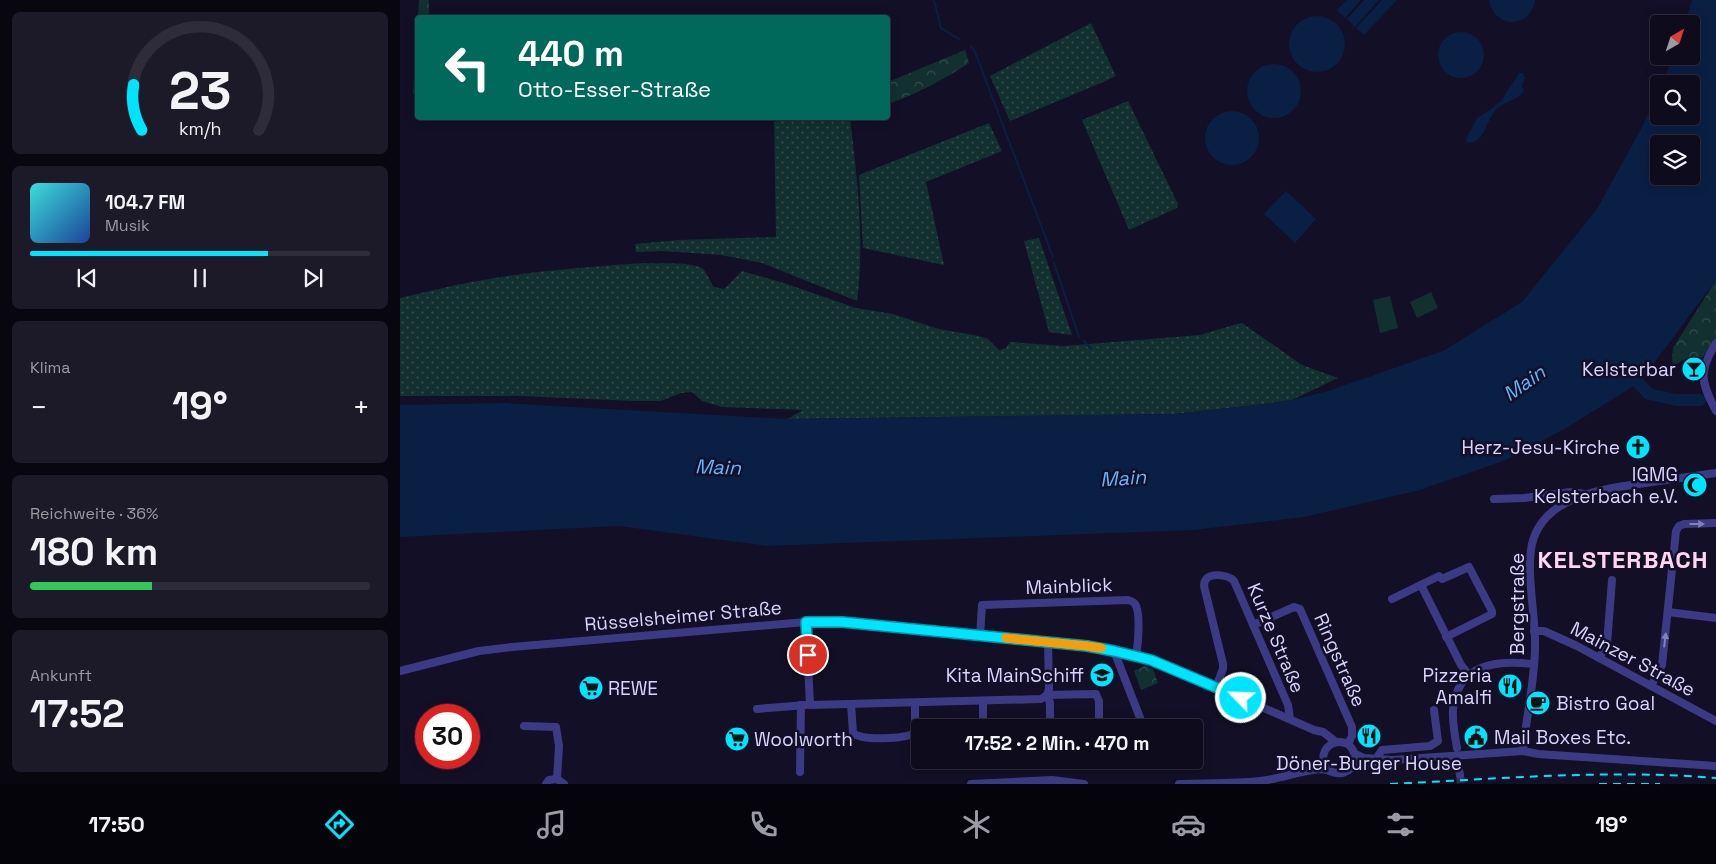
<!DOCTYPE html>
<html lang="de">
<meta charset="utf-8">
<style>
:root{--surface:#0e0b1c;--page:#1c1929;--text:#f1f3f6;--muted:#9b9ba3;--line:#2e2b3b;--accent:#00e5ff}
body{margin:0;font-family:"Space Grotesk",sans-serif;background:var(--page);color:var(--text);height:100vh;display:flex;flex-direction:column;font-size:19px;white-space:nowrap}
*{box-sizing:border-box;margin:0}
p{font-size:16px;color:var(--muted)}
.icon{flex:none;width:28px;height:28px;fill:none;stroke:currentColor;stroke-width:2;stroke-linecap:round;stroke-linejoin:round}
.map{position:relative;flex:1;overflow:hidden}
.drawer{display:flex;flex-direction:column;gap:12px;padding:12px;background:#08060f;width:400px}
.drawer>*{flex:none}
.top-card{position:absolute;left:15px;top:15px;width:475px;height:105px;border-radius:5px;box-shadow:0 2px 12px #0003,0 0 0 1px var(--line);background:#00695c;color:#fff;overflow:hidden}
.needle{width:32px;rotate:39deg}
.controls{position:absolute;left:1250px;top:15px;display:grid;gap:10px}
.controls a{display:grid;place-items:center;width:50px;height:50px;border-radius:5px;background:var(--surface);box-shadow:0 2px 12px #0003,0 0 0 1px var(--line);font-size:25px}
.speed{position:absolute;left:15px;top:704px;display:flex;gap:10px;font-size:25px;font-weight:700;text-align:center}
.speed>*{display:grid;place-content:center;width:65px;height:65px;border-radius:50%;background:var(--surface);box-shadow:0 2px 12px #0003,0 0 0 1px var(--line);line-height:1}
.speed .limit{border:8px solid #d22;background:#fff;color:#111}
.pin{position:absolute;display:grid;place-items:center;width:42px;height:42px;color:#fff;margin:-21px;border:2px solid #fff;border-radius:50%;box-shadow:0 1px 5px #0007}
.me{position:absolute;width:55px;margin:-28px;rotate:294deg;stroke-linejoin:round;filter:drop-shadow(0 0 4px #0008)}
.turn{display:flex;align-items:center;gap:18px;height:105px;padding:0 20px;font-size:22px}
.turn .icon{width:65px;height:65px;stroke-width:2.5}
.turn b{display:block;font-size:35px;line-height:42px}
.big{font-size:38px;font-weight:700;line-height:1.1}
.drawer .widget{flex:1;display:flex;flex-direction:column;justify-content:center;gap:8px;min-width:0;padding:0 18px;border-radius:8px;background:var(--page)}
.drawer .dial{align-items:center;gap:0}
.dial svg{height:130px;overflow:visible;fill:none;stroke:var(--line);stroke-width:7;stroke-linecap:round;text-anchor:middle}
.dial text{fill:var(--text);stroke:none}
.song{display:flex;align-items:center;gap:15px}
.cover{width:60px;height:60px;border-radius:8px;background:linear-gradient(135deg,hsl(180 70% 55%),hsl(220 70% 35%))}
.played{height:5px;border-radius:2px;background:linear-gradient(90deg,var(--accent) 70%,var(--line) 70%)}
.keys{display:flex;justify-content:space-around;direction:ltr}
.heat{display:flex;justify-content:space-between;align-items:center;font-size:28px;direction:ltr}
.charge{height:8px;border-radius:4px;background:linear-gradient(90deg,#34c759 36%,var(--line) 0)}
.trip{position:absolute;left:511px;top:719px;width:292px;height:50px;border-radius:5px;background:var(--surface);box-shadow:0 2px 12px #0003,0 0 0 1px var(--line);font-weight:700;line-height:50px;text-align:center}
.dock{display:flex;height:80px;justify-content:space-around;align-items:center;background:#06040b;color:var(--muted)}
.dock .icon{width:35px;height:35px}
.dock .on{color:var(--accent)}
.dock b{font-size:22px;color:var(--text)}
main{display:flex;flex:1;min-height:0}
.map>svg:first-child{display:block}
</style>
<main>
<section class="drawer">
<div class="widget dial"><svg viewBox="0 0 100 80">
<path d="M14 69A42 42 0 1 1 86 69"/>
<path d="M14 69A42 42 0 0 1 9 41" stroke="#00e5ff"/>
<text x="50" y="56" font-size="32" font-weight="700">23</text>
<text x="50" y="72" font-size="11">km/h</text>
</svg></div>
<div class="widget">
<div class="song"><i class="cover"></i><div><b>104.7 FM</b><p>Musik</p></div></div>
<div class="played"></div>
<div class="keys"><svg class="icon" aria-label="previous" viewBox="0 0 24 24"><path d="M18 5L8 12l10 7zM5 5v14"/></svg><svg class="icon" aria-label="pause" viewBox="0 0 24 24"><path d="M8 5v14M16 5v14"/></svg><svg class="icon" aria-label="next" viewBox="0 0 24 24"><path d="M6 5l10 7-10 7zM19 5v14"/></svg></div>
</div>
<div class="widget"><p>Klima</p>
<div class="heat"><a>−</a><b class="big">19°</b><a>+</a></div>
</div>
<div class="widget"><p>Reichweite · 36%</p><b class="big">180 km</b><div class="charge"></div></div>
<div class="widget"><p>Ankunft</p><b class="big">17:52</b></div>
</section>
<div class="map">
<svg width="1316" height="784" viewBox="0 0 1316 784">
<defs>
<pattern id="grass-dots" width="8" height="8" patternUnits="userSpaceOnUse" patternTransform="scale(1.25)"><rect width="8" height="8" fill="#12302f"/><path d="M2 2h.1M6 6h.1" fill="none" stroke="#344d4e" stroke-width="1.8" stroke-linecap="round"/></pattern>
<pattern id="forest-crowns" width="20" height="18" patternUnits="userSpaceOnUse" patternTransform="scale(1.25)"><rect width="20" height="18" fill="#12302f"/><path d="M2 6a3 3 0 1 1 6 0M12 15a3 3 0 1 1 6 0" fill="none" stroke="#344d4e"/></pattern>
</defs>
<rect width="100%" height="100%" fill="#130f26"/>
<!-- grass -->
<g fill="url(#grass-dots)">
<path d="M691 23 716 76 701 83 610 121 590 76Z"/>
<path d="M728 101 778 204 777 208 729 230 682 120Z"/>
<path d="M374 118H450C457 178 465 240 457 301L362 263 321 255 263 251 236 252 235 244 279 240 376 237Z"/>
<path d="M589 123 602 151 526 182 544 265 463 248 459 175Z"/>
<path d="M639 238 672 335 649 332 624 241Z"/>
<path d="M246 263C260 264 295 261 304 270 308 275 310 282 314 287L324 289 342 271 384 283 456 308 493 314 539 329 579 336 588 339 599 350 606 348 610 342 663 346 689 344 800 335 837 324 842 323 902 365 938 378 892 400 855 405 774 414 387 419 403 410 322 407 302 401 292 392 281 393 261 401H234L121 396H0V298C19 294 37 289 56 285 119 272 183 267 246 263Z"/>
</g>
<!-- forest -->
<g fill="url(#forest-crowns)">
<path d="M19 0H29V17H18Z"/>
<path d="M17 19V94H13Z"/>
<path d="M565 50 569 63C543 80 517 94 488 104V82Z"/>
<path d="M1316 280V339L1303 357 1288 358 1274 365 1272 361 1273 348Z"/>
<path d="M745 666 753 669 758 683 741 690 734 671Z"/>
</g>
<!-- pitch -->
<g fill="#12302f">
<path d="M1031 292 1038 308 1017 318 1010 302Z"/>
<path d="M990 296 998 328 980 333 973 300Z"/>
</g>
<!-- water -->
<g fill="#0a1f44" fill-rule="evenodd">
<path d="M947 0H961L945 18 937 10Z"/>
<path d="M964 0H979L955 27 947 19Z"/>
<path d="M982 0H997L964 35 956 28Z"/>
<path d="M1089 0H1135C1130 30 1094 29 1089 0Z"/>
<path d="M1292 0H1316V280L1240 382 1168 427 1106 460 1020 490 904 517 794 530 367 546 219 526 0 537V405L104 403 387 419 774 414 855 405 892 400 928 391 1043 351 1122 302 1197 209 1242 127 1259 91V116H1291V84H1262L1273 56H1291V24H1285ZM1259 144H1291V176H1259Z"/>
<circle cx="917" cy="44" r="28"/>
<circle cx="1061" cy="55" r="23"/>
<circle cx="874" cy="91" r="27"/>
<path d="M1119 73H1123L1125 77 1122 85 1124 92C1116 101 1103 101 1094 112 1085 124 1085 143 1067 143L1066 139 1077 118 1091 109 1101 101Z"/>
<circle cx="832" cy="138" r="27"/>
<path d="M886 191 916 219 895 243 864 214Z"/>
</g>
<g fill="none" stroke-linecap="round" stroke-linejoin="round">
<!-- stream -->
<g stroke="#0a1f44" stroke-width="2">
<path d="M534 0 541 28 559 39"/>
<path d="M571 46 575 52 653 257"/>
<path d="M654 263 679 337"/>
<path d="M684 341 691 349"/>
</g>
<!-- river -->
<path stroke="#0a1f44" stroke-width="12" d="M1228 372 1249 394 1276 400H1300"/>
<!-- minor-tunnel -->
<path stroke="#312d47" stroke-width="8" stroke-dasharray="8 4" stroke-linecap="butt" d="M1060 775 1061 784"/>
<!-- minor -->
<g stroke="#3d3a85" stroke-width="8">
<path d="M1316 343C1298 372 1301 382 1316 411"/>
<path d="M1094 499 1124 498 1171 492 1185 494"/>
<path d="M1021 585 1061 665 1070 676"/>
<path d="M992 599 1039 576 1042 579 1069 567 1092 611V614L1046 637"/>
<path d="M1268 612 1316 618"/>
<path d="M406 622 410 705 641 699 647 695 649 689 648 642"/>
<path d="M853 625 894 607 900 609 952 727V736L948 744"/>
<path d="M1134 631H1144L1177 646 1316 721"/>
<path d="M580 636 582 605 728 600C731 601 733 601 735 604 741 612 738 645 736 656"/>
<path d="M714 651 744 728"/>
<path d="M1199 658 1207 644 1212 580"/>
<path d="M0 671 79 651 112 647 406 622H442L687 646 736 656 751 660 816 687 914 730 923 732 936 742"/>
<path d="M1251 686 1262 665 1276 531 1279 526 1284 524 1316 523"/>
<path d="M816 687 823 669V664L804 586C804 583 805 580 807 578 813 573 829 575 834 581L888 705 890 719"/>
<path d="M583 701V728"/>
<path d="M451 704 453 733C462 741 504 739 515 733V703"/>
<path d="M357 709 406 705"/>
<path d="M124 726 156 727 159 746 157 779"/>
<path d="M650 728V703L647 695 696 694 699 701V725"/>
<path d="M1057 748C1055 736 1052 722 1053 709 1058 663 1097 660 1134 664"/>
<path d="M1123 751C1126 717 1136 676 1135 642 1135 612 1126 573 1132 544 1144 493 1211 488 1252 482 1274 479 1295 476 1316 473"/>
<path d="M955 754 964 758 993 760 1123 751 1138 754 1316 766"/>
<path d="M976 759 982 750 1030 746 1038 741 1034 710"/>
<path d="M726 763 734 760"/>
<path d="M1058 765 1060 775"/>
<path d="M952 767 986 762"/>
<path d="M400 772 401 705"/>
<path d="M146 784 149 780 157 779 164 784"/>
<path d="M571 784 652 780 684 784"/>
<path d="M779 784C806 783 833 784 860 781 880 779 899 771 920 769 929 769 936 776 945 772 958 767 957 752 948 744 935 738 923 746 923 760L930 771"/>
</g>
<!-- rail -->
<g stroke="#00e5ff" stroke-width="2" stroke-dasharray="8 6" stroke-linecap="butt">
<path d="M990 784C1098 779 1208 769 1316 778"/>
<path d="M1199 784H1260"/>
</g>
</g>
<!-- one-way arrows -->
<defs><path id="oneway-solid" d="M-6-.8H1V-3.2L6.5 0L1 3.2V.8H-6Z" transform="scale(1.25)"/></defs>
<g fill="#837fbc">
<use href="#oneway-solid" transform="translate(1297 524)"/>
<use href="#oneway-solid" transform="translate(1265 640) rotate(-83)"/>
</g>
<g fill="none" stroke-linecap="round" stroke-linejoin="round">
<defs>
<path id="route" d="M408 655 406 622H442L687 646 714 651 751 660 841 698"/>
</defs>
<!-- route casing -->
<use href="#route" stroke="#0095a6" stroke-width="12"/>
<!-- route -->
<use href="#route" stroke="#00e5ff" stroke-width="9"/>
<!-- slow -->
<path stroke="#f59e0b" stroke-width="9" d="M606 638 687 646 701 648"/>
</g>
<!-- icons -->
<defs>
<symbol id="bar-disc" viewBox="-11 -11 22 22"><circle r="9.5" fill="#00e5ff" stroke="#130f26"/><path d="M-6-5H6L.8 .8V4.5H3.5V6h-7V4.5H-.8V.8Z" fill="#111"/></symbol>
<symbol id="church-disc" viewBox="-11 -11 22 22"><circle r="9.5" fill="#00e5ff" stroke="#130f26"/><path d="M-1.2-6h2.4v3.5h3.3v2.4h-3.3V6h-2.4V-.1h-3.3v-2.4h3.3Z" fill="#111"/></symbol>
<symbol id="mosque-disc" viewBox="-11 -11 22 22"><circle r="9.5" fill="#00e5ff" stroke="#130f26"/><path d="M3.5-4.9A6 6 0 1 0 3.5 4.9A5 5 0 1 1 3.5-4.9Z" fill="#111"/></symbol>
<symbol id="school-disc" viewBox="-11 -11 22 22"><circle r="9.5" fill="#00e5ff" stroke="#130f26"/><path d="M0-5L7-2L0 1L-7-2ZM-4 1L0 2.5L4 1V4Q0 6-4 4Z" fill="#111"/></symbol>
<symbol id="restaurant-disc" viewBox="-11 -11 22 22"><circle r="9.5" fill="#00e5ff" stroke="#130f26"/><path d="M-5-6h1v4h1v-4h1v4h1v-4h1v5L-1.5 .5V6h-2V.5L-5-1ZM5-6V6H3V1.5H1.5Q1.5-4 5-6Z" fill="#111"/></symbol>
<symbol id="supermarket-disc" viewBox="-11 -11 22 22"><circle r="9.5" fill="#00e5ff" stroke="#130f26"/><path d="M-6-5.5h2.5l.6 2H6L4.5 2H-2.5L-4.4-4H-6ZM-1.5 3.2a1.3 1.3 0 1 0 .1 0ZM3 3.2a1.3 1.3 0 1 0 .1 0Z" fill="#111"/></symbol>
<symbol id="cafe-disc" viewBox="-11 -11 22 22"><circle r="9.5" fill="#00e5ff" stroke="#130f26"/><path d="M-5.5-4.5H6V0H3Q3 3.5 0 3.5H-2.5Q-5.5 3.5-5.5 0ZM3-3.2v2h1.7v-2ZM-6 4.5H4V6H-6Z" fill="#111"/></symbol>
<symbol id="civic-disc" viewBox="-11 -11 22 22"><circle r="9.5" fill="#00e5ff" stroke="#130f26"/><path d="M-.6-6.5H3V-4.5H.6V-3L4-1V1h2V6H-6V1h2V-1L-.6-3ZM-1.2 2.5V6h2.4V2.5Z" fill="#111"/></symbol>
</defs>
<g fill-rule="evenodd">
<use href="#bar-disc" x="1280" y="355" width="28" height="28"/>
<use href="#church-disc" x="1224" y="433" width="28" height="28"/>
<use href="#mosque-disc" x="1281" y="471" width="28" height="28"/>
<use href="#school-disc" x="688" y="661" width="28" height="28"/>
<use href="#restaurant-disc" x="1096" y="672" width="28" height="28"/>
<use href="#supermarket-disc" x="177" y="674" width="28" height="28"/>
<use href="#cafe-disc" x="1124" y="689" width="28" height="28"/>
<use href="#restaurant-disc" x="955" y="722" width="28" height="28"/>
<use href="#civic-disc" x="1062" y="723" width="28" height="28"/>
<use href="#supermarket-disc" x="323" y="725" width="28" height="28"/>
</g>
<g text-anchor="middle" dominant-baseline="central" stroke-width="5" stroke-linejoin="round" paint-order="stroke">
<!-- poi labels -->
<g font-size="19" fill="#d9d4ff" stroke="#130f26" text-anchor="end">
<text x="1276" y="369">Kelsterbar</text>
<text x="1220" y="447">Herz-Jesu-Kirche</text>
<text x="1278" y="474">IGMG<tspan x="1278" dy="22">Kelsterbach e.V.</tspan></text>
<text x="684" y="675">Kita MainSchiff</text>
<text x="1092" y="675">Pizzeria<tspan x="1092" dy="22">Amalfi</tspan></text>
<text x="208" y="688" text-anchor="start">REWE</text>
<text x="1156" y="703" text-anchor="start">Bistro Goal</text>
<text x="1094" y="737" text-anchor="start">Mail Boxes Etc.</text>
<text x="354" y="739" text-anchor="start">Woolworth</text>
<text x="969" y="763" text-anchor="middle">Döner-Burger House</text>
</g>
<!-- street labels -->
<g font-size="19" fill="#d9d4ff" stroke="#130f26">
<text transform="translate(669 586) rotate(-2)">Mainblick</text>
<text transform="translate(1117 604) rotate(-90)">Bergstraße</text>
<text transform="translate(283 616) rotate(-5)">Rüsselsheimer Straße</text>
<text transform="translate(876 638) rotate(67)">Kurze Straße</text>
<text transform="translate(1233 659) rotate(28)">Mainzer Straße</text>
<text transform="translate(940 660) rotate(66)">Ringstraße</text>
</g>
<!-- water labels -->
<g font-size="20" font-style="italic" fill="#62b6ff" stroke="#130f26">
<text transform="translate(1124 383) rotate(-35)">Main</text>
<text transform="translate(318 467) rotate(2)">Main</text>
<text transform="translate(723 478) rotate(-4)">Main</text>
</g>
<!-- district labels -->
<g font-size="24" font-weight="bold" letter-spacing="1" fill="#ffd6f0" stroke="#130f26">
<text x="1223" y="559">KELSTERBACH</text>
</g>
</g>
</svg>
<div class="controls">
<a><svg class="needle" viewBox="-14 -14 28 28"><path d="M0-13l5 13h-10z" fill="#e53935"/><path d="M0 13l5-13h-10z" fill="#9b9ba3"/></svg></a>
<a><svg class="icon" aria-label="search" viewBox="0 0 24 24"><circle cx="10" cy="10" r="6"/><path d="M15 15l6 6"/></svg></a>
<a><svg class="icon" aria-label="layers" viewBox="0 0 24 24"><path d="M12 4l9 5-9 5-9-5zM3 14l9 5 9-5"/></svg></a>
</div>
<div class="speed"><div class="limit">30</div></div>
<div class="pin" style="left:408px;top:655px;background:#d93025"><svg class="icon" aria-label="arrive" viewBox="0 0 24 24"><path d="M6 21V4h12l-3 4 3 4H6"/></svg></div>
<svg class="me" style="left:841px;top:698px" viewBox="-20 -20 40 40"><circle r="17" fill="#00e5ff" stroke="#fff" stroke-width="3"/><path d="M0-11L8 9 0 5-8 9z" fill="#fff"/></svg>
<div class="trip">17:52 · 2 Min. · 470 m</div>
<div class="top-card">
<div class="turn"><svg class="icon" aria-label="left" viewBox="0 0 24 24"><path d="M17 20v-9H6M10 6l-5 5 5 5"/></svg><div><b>440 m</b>Otto-Esser-Straße</div></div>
</div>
</div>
</main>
<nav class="dock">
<b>17:50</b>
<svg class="icon on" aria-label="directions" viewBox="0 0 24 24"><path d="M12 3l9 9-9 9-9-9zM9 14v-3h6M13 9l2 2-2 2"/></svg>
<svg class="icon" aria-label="music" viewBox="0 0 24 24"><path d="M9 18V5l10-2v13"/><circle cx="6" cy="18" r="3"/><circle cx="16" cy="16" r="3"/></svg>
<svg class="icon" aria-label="phone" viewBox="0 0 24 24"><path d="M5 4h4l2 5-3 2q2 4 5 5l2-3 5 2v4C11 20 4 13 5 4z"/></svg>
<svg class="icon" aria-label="climate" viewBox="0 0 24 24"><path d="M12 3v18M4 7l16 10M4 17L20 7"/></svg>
<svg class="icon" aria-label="car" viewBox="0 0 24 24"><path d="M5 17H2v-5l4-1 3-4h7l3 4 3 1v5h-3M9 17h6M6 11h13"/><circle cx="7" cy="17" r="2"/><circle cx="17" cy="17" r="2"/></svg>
<svg class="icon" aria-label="filters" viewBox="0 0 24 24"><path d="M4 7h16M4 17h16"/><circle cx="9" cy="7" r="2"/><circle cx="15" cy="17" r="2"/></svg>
<b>19°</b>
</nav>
